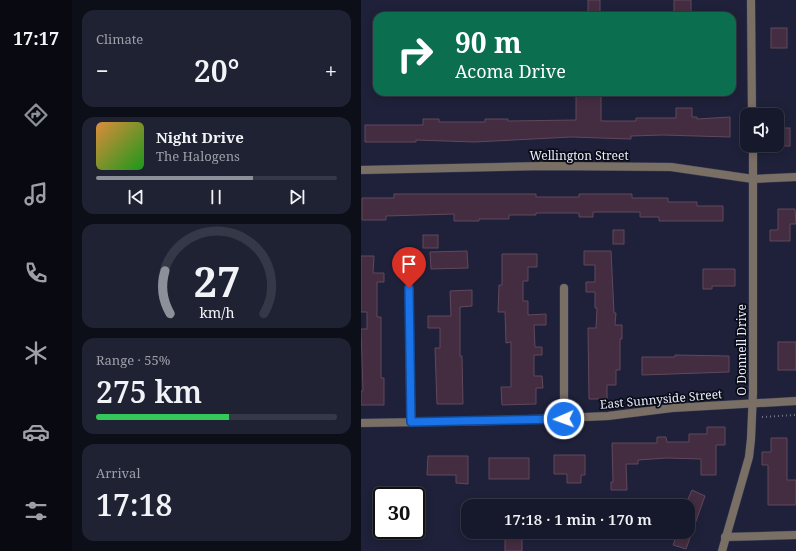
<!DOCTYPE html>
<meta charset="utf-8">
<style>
:root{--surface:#16192b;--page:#1f2233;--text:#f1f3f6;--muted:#9ea0a9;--line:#353847;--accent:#8c9099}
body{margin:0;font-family:"Noto Serif",serif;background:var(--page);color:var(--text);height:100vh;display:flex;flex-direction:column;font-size:15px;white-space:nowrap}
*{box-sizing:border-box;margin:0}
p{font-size:13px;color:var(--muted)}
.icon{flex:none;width:22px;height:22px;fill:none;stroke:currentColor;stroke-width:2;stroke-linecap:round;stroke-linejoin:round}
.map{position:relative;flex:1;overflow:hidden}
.sheet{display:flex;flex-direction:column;gap:10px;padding:10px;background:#0c0e18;width:289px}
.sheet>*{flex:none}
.guide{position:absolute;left:12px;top:12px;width:363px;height:84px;border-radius:12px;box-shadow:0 2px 10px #0003,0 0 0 1px var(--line);background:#0b6e4f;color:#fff;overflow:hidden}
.controls{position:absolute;left:379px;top:108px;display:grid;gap:8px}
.controls a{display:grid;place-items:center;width:44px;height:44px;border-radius:8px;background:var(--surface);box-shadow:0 2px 10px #0003,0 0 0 1px var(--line);font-size:20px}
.speed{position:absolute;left:12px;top:487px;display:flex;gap:8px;font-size:20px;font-weight:700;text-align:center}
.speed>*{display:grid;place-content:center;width:52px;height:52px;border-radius:50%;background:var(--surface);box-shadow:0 2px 10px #0003,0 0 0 1px var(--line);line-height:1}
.speed .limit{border:2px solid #111;border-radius:6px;background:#fff;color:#111}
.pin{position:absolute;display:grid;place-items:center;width:34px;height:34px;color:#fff;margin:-41px -17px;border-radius:50% 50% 50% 0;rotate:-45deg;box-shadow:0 0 4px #0007}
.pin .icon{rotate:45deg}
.me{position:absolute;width:44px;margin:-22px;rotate:268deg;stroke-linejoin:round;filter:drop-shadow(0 0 3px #0008)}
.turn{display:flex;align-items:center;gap:14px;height:84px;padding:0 16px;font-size:18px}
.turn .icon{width:52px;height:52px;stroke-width:2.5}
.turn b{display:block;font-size:28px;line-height:34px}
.big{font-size:30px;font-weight:600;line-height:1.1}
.sheet .tile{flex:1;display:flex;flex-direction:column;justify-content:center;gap:6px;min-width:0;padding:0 14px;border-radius:12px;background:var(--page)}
.sheet .dial{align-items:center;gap:0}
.dial svg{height:104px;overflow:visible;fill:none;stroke:var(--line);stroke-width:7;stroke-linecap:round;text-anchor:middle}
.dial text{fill:var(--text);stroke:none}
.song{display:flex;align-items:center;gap:12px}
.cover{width:48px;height:48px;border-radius:6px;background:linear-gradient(135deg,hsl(30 70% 55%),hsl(120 70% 35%))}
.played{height:4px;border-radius:2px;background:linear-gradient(90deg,var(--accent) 65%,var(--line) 65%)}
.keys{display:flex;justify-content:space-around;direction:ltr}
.heat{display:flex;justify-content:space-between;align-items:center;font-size:22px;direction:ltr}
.charge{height:6px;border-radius:3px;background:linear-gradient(90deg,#34c759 55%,var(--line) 0)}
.trip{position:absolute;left:100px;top:499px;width:234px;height:40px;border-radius:12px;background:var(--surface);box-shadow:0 2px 10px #0003,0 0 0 1px var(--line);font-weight:600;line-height:40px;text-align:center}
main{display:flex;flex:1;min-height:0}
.menu{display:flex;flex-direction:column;width:72px;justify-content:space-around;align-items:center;background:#090a11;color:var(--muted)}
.menu .icon{width:28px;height:28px}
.menu .on{color:var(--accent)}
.menu b{font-size:18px;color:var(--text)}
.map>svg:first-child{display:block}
</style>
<main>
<nav class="menu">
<b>17:17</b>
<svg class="icon on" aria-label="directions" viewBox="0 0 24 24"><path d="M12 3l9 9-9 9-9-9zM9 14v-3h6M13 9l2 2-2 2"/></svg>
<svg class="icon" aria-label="music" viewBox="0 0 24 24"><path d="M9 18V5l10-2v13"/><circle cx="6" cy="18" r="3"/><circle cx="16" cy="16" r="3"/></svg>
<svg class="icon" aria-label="phone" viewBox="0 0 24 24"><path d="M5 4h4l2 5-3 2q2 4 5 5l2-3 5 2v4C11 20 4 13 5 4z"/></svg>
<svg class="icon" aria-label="climate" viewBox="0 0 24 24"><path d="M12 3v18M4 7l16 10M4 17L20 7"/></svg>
<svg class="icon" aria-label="car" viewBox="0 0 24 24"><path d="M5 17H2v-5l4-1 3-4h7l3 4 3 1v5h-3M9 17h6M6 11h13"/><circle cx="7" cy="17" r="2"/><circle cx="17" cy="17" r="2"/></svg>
<svg class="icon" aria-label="filters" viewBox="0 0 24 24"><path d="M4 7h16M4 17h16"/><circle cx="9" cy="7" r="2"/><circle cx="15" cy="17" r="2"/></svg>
</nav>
<section class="sheet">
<div class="tile"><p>Climate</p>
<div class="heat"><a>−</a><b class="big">20°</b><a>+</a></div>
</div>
<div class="tile">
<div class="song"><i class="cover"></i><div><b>Night Drive</b><p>The Halogens</p></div></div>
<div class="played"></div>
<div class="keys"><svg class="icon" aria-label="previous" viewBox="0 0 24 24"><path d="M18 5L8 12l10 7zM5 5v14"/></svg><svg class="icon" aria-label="pause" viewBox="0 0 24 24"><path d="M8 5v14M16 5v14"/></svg><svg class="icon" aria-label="next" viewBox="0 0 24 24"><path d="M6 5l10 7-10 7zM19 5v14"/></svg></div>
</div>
<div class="tile dial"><svg viewBox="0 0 100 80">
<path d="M14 69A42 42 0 1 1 86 69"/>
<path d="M14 69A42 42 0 0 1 10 36" stroke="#8c9099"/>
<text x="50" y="56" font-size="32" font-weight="700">27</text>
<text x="50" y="72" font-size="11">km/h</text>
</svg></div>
<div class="tile"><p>Range · 55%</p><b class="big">275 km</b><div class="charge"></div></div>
<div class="tile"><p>Arrival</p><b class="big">17:18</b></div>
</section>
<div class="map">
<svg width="435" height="551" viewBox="0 0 435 551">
<rect width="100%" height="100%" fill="#1e2139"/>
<!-- building -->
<g fill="#442d40" stroke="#60485c">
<rect x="227" y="0" width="12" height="16"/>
<rect x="313" y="0" width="17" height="13"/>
<rect x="410" y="28" width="16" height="20"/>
<path d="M215 92H240V121H275V118H315V108H331V117H336V119L369 117V137L302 135 270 136V139L210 137 114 142 55 140V142H4V125H62V119H78V122H124V119H147V121L215 120Z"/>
<rect x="416" y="128" width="13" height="18"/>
<path d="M33 194H175V197H218V194H271V198H307V202H336V206H362V221H298V217H279V212H232V217H218V213H175V215H148V219H118V221H93V214L25 216V220H1V198H33Z"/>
<path d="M417 209H434L435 224H429V241H409V230H417Z"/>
<rect x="252" y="230" width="11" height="14"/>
<rect x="62" y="235" width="15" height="13"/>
<path d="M106 251 107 268 70 269 69 252Z"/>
<path d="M223 251H250L253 313H255L254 325H261V339H259V370H255V385H246V399H228L227 328H235L236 308H234V292H225V282H234V265H223Z"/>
<path d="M141 254H176V267H167V281H162V301H167V315L185 314V325H173L174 347H181V355H173V376H181L182 388H175V404L141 405 140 387H150V342L145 343 144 312H137L138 285H141Z"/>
<path d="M0 256H13L12 273H23V282H16V317H20V378H23V405H0V391H2L0 329H6V312H0Z"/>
<path d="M342 269H374V286H351V289H342Z"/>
<path d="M111 290V306L99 307V356H101L102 404H76L74 348H79V328H67V316H90L89 291Z"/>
<rect x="417" y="342" width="18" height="28"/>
<path d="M314 355 368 356V372L281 375V357H314Z"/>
<path d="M346 427H364V445H355V475H340V459L306 458 277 460V464H265L266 490H250V482H252L251 443H296V437H305L306 442H328V434H346Z"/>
<path d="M410 438H426V480H435V505H407V465H401V452H410Z"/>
<path d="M193 455H224V475H220V483H206V474H193Z"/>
<path d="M67 456H107V484L95 483V475H66Z"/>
<rect x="128" y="458" width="40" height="21"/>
<path d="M331 490 344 496 325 549 312 545 317 532H327V506H324Z"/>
<rect x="144" y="536" width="17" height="15"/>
</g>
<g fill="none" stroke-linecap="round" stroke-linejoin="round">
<defs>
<g id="minor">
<path d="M390 0 391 115"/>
<path d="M0 170 184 166 310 167 392 179 435 177"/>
<path d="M48 288 50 422"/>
<path d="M203 419V288"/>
<path d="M0 423 128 421 247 416 311 408 435 401"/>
<path d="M364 537 435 535"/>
<path d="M361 551 388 457 390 439 392 392V145"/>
</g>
</defs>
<!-- minor casing -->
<use href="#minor" stroke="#3a3d54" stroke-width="9"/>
<!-- path -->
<path stroke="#73768b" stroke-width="2" stroke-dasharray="1 3" stroke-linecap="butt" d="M401 417 435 415"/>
<!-- minor -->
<use href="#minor" stroke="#7a6f65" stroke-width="8"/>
</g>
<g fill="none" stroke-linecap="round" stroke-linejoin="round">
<defs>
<path id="route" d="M48 288 50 422 203 419"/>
</defs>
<!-- route casing -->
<use href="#route" stroke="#114b97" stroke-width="10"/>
<!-- route -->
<use href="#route" stroke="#1a73e8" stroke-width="7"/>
</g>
<g text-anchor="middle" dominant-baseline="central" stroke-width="3.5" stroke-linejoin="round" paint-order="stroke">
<!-- street labels -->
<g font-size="12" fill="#e9ecfd" stroke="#0a0c16">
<text x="218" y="155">Wellington Street</text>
<text transform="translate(380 350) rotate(-90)">O Donnell Drive</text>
<text transform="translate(300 399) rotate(-5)">East Sunnyside Street</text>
</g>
</g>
</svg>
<div class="controls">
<a><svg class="icon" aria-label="sound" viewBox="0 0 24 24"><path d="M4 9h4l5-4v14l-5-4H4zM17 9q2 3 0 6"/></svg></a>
</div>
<div class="speed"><div class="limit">30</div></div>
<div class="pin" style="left:48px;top:288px;background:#d93025"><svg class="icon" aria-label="arrive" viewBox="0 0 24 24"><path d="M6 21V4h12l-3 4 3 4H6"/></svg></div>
<svg class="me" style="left:203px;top:419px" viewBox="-20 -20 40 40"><circle r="17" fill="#1a73e8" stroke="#fff" stroke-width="3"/><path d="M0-11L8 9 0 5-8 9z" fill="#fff"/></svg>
<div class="trip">17:18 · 1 min · 170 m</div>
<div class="guide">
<div class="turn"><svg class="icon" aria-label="right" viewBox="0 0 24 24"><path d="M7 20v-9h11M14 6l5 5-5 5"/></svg><div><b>90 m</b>Acoma Drive</div></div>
</div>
</div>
</main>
